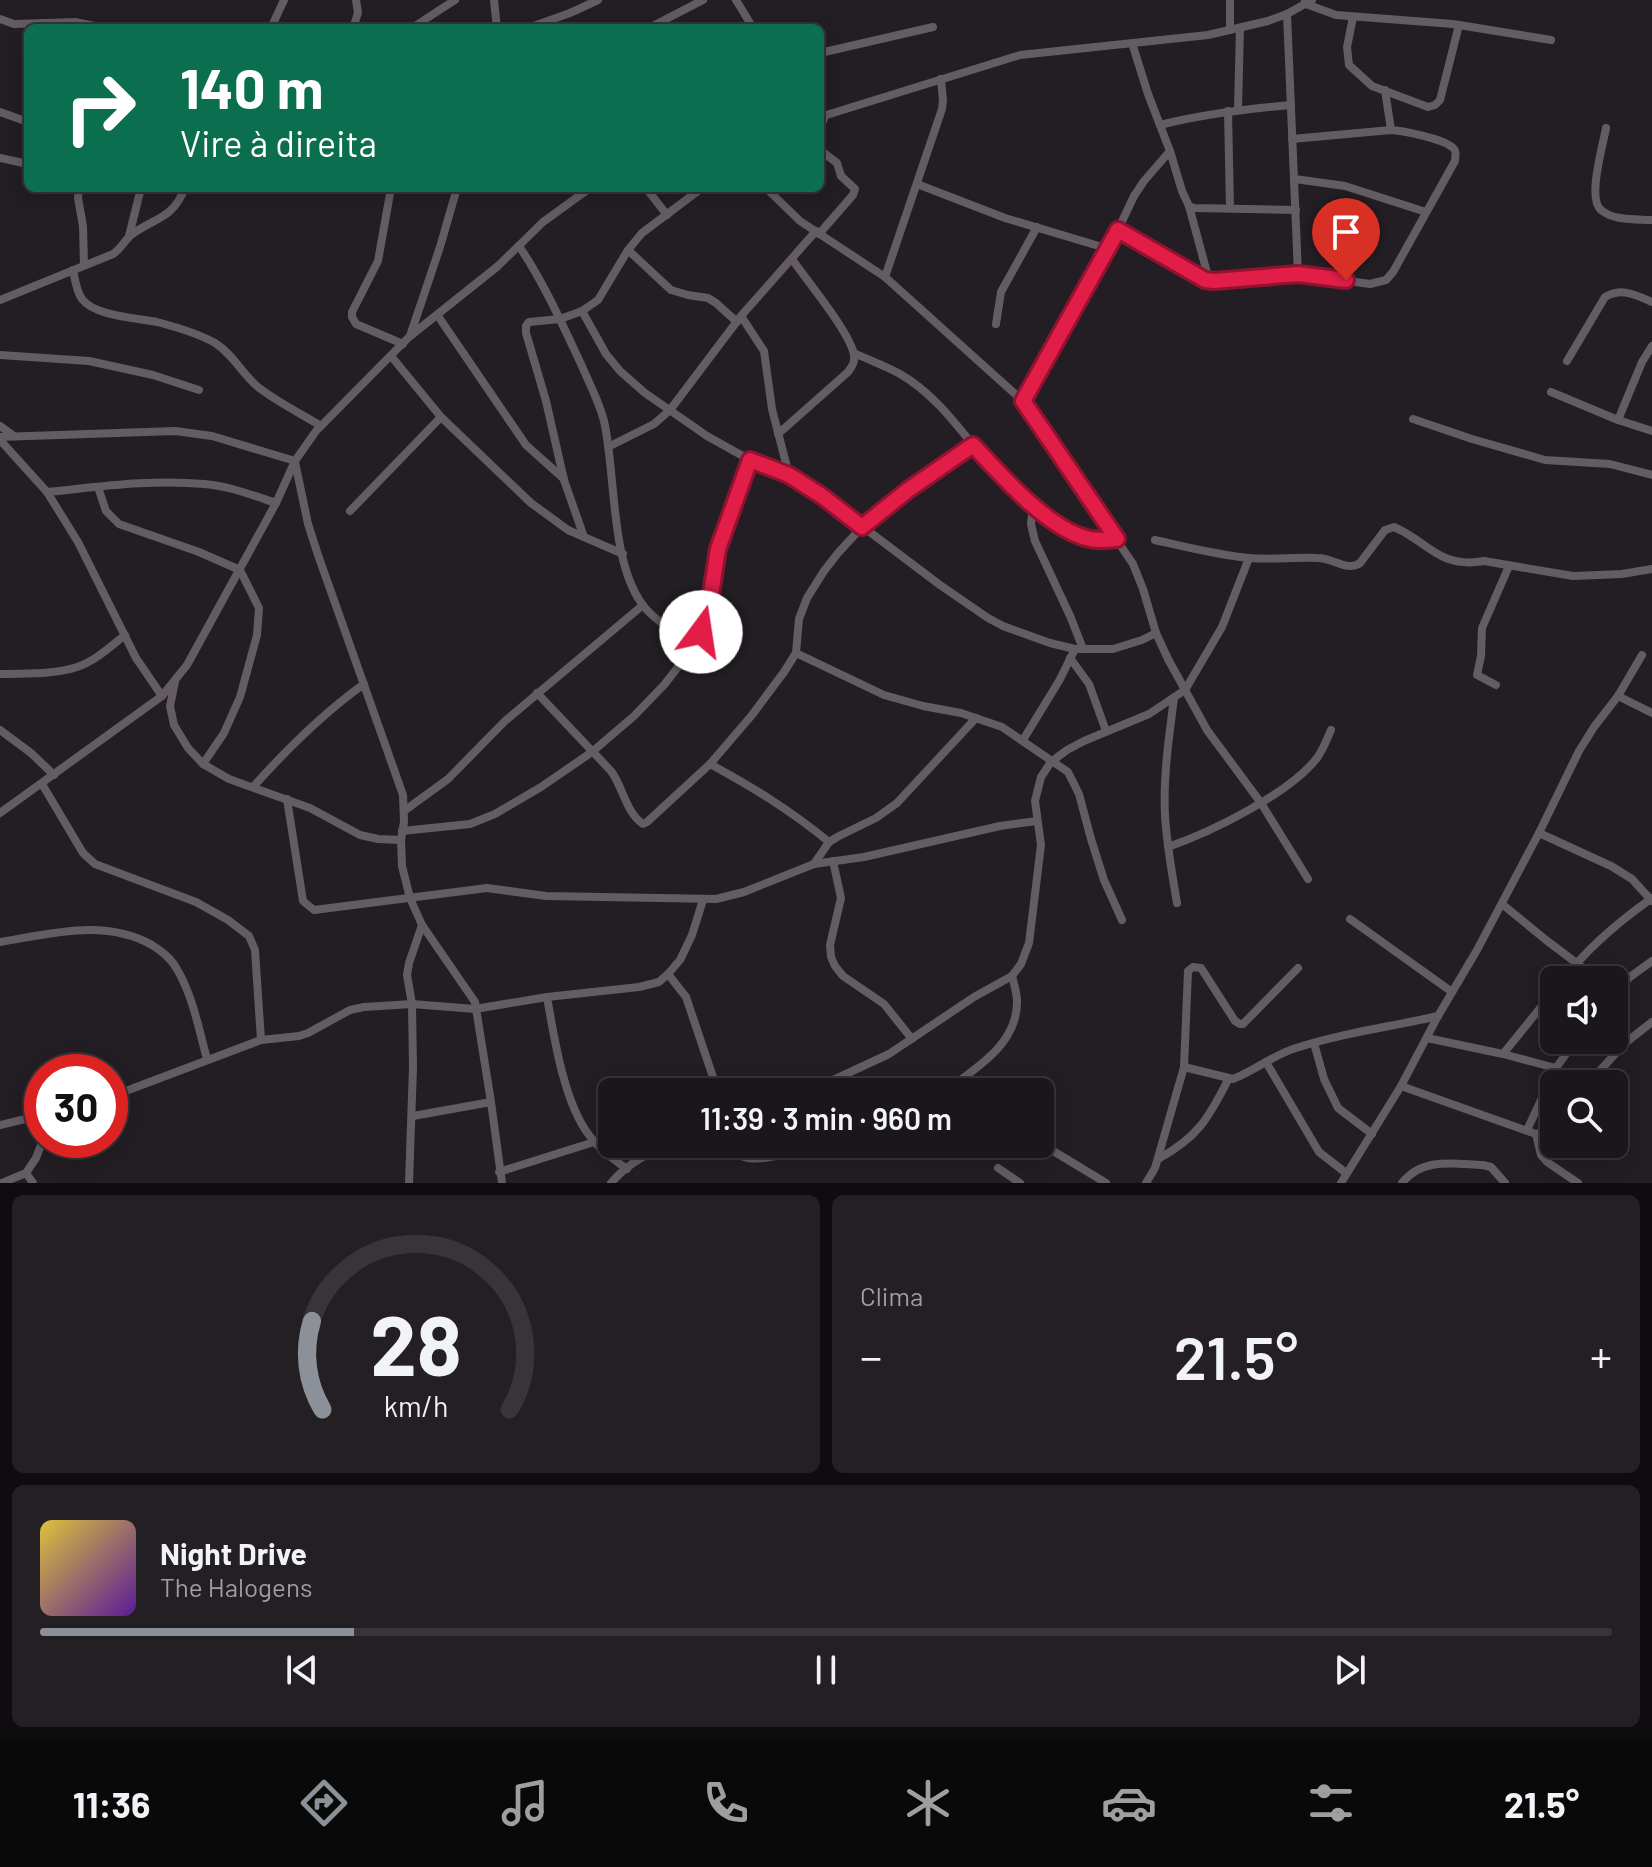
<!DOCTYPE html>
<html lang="pt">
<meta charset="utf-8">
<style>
:root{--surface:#1a161a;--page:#231f23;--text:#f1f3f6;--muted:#9f9fa2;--line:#383539;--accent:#8c9099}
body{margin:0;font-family:Barlow,sans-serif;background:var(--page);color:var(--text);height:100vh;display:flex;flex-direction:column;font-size:30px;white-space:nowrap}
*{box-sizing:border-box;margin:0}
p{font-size:26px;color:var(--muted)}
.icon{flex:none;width:44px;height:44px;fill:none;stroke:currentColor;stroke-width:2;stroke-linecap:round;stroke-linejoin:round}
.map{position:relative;height:1183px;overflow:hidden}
.sheet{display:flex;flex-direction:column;gap:12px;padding:12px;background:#0e0c0e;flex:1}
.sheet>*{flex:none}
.banner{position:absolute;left:24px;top:24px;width:800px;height:168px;border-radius:12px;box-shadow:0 4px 20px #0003,0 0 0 2px var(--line);background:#0b6e4f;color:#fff;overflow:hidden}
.buttons{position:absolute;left:1540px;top:966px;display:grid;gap:16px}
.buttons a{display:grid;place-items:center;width:88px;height:88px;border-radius:12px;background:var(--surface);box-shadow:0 4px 20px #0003,0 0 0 2px var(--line);font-size:40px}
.speed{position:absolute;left:24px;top:1054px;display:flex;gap:16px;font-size:40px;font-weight:700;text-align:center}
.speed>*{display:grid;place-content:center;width:104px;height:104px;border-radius:50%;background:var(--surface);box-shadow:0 4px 20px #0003,0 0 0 2px var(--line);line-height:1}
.speed .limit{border:12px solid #d22;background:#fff;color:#111}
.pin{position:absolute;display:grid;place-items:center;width:68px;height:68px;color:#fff;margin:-82px -34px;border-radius:50% 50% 50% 0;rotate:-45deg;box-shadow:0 0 8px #0007}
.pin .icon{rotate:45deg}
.me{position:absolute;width:88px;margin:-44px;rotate:14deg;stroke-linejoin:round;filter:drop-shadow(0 0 6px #0008)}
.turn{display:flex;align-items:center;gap:28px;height:168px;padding:0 24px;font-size:36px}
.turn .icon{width:104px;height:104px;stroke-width:2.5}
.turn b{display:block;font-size:56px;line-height:68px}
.big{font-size:60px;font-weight:600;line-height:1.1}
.sheet .widget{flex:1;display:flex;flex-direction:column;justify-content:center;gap:12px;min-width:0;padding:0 28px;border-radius:12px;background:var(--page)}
.sheet .dial{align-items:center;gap:0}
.dial svg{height:208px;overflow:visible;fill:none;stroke:var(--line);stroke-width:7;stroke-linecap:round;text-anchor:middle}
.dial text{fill:var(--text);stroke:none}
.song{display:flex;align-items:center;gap:24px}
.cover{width:96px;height:96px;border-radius:12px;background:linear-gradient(135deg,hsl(50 70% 55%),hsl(270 70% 35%))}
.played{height:8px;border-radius:4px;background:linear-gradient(90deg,var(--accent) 20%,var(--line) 20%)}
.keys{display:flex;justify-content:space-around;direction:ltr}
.heat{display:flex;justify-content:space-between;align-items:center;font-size:44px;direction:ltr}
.sheet .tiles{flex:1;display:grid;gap:12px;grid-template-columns:1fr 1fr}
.widget:last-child{grid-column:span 2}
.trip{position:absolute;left:598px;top:1078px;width:456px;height:80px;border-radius:12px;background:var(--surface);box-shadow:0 4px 20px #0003,0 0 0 2px var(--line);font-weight:600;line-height:80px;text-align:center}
.menu{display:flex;height:128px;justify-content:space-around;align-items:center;background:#0a090a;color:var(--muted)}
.menu .icon{width:56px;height:56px}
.menu .active{color:var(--accent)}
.menu b{font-size:36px;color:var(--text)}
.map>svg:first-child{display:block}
</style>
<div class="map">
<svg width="1652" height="1183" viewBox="0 0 1652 1183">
<rect width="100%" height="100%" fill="#231e23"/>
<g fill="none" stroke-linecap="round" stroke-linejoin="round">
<!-- minor -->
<g stroke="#635d63" stroke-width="8">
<path d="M494 0 497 28"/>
<path d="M736 0 753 28"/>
<path d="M1230 0V30"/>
<path d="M1305 2 1306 4 1336 15 1453 24 1551 40"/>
<path d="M1287 14 1298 274"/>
<path d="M1353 17 1347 47 1349 65 1372 86 1428 107 1435 105 1440 100 1459 25"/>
<path d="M0 19 14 24 75 22 104 28"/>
<path d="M271 28 284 0"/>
<path d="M353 28 358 13 356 0"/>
<path d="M412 28 455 0"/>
<path d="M528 28 570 13 598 0"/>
<path d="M649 28 703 0"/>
<path d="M820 53 933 27"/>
<path d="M1385 90 1391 130"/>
<path d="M1238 109 1240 28"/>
<path d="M1228 111 1230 208"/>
<path d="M0 112 28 122"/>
<path d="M820 117 1020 55 1208 35 1268 21 1287 14 1312 0"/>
<path d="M1160 125C1203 114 1246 109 1291 105"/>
<path d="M1606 128C1603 145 1587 199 1601 210 1614 221 1636 219 1652 220"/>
<path d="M820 130 825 115"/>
<path d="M1170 151 1182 191 1189 206 1209 280"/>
<path d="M0 158 28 164"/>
<path d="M1295 179 1345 186 1426 212"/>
<path d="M917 184 1005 218 1109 249"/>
<path d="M79 188 78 198 83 226 84 265"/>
<path d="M391 188 378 261 352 312V317L356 324 403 344"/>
<path d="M646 188 667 215"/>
<path d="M766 188 800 221 885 277 1023 401 1133 564 1143 589 1156 633 1168 659 1207 730 1261 803 1308 879"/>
<path d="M1189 206 1194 208 1296 210"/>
<path d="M1118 230 1209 280 1298 274 1370 284 1386 280 1393 272 1455 161C1455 157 1457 152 1454 149 1446 139 1404 131 1391 130L1292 139"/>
<path d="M819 234 853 195 855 189 841 176 837 163 820 150"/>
<path d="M129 236 141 188"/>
<path d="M519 246C544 283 562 324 581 364 589 383 599 401 604 421 616 474 610 560 642 604 655 622 678 633 696 644"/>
<path d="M628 250 671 290 688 295 708 298 716 303 737 322"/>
<path d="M73 270C75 279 76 291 82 299 94 316 138 318 157 322 176 327 198 333 215 343 233 354 242 374 258 387 277 402 300 413 321 426"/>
<path d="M885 277 942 109 943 101 941 79"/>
<path d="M0 300 113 254C121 249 124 241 131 235 155 217 172 220 185 188"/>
<path d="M582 311 606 354 620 371 645 393 707 436 750 460 789 475 822 496 940 585 988 618 1003 626 1050 643 1075 649H1113L1142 640 1156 633"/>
<path d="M438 316 526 445 564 479"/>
<path d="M741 316 764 351 772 409 789 475"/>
<path d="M996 324 1001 292 1037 227"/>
<path d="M410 336 440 247 457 188"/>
<path d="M854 353C869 360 886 366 900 374 930 391 952 419 973 445"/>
<path d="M0 355 89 361 153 375 199 390"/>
<path d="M391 356 441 417 531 503 568 530 623 554"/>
<path d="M1567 361 1605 297C1623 287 1635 295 1652 302"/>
<path d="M1551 392 1618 420 1652 431"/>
<path d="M1023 401 1109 249 1134 196 1144 181 1170 151 1148 94 1132 43"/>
<path d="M1413 419 1472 439 1545 460 1610 464 1652 475"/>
<path d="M1618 420 1642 362 1652 346"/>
<path d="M0 426 14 436"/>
<path d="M778 434 848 372C852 366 855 363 854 355 850 332 807 281 792 259"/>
<path d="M0 437 175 431 212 436 295 461"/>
<path d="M0 440 47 492 78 542 136 658 162 696"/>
<path d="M608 447 654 424 670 410 741 316 816 231"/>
<path d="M295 462 308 524 318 555 403 795 404 822 401 840 402 866 410 898 422 925 475 1002 491 1102 502 1183"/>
<path d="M98 487 106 511 119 524 199 552 240 570 259 608 257 635 240 697 224 733 203 764"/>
<path d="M47 492C98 487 152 479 204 484 229 486 252 495 276 503"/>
<path d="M1033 506 1031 524 1035 541 1071 618 1083 649"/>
<path d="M350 511 441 417"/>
<path d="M584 537 564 480 546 401 526 333V326L529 322 560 319 582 311 598 300 628 250 642 233 702 188"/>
<path d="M1155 540C1186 547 1217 555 1249 558 1272 560 1295 557 1318 558 1333 558 1348 572 1360 563L1385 530 1394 527C1429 542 1439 569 1484 561L1573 576 1622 574 1652 569"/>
<path d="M796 653 884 695 923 706 961 713 1002 727 1068 772 1079 794 1091 839 1104 880 1122 920"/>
<path d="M1070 658 1089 684 1106 731"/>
<path d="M0 674C25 673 53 675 77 667 95 661 110 647 125 635"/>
<path d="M175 682 170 706 174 725 188 748 203 764 229 779 310 808 360 835 378 839 401 840"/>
<path d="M1496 685 1477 675 1481 656 1482 628 1509 566"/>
<path d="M537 693 611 771C623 787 626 813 643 824L647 822 710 764 752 715 784 672 796 653 799 619 807 598 824 571 838 553 862 527 908 490 973 445C1000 475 1047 528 1086 538 1097 541 1106 540 1117 539"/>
<path d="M1618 696 1652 713"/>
<path d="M1174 698C1169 737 1163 777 1165 816 1167 846 1172 874 1177 903"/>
<path d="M0 730 31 753 54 775"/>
<path d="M1023 740 1059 681 1075 649"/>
<path d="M710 764C754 788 790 810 829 842"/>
<path d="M42 784 83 853 95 864 196 902 228 920 249 936 255 950 261 1040"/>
<path d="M253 787C287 749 322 714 364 684"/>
<path d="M287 799 303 901 314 910 487 888 546 896 716 899 744 892 814 864 864 857 1000 826 1037 821"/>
<path d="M404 811 448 779 505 721 643 605"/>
<path d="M0 813 162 696 187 665 276 503 295 461 316 431 409 337 498 266 543 222 590 188"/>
<path d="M402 831 470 824 495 814 541 787 592 752 634 716 664 685 696 644 701 632 710 600 718 549 750 460"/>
<path d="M1539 833 1611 866 1632 879 1652 901"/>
<path d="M1168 847C1211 832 1289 794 1317 758 1323 750 1327 739 1331 730"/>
<path d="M833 861 841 898 830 945 831 957 835 966 843 976 884 1004 912 1039"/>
<path d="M814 864 829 842 839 836 876 818 897 803 976 718"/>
<path d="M1502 904 1546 940 1599 980"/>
<path d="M1350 919 1452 992"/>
<path d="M0 942C50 934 105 918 152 945 163 952 172 959 178 971 193 997 199 1030 207 1059"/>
<path d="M668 974 686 997 718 1092"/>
<path d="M1563 980C1588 947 1618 922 1652 898"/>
<path d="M1554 991 1503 1054 1556 1068"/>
<path d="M1614 992 1630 977 1652 961"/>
<path d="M547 997C554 1037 564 1103 589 1135 599 1149 613 1159 627 1169"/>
<path d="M1427 1038 1503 1054"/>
<path d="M1314 1043 1324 1079 1338 1108 1372 1134"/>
<path d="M1266 1062 1319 1152 1346 1173"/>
<path d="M1184 1067 1233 1079C1254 1071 1272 1056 1293 1049 1341 1033 1390 1027 1438 1016"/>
<path d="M1588 1084 1624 1044 1652 1022"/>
<path d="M1401 1086 1536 1134 1544 1132 1554 1123"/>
<path d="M813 1092 831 1081 889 1054 974 997 1012 976 1021 964 1029 943 1041 845 1035 801 1041 777 1051 762 1067 750 1084 741 1149 714 1185 690 1222 627 1249 558"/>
<path d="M944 1092C974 1069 1018 1045 1017 1001 1017 993 1014 984 1012 976"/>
<path d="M110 1097 261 1040 299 1036 308 1033 350 1010 364 1007 412 1004 475 1009 547 997 639 987 659 982 668 974 680 960 692 935 703 900"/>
<path d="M413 1116 491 1102"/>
<path d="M0 1125 42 1115"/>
<path d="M1527 1130 1556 1068 1576 1040"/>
<path d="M1536 1134 1541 1155 1547 1162 1578 1183"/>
<path d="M1040 1143 1106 1183"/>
<path d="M717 1145C726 1150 737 1156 748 1158 768 1161 800 1150 820 1144"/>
<path d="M1158 1159C1198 1137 1208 1119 1228 1080"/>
<path d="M998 1168 1020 1183"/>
<path d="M499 1172 594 1142"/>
<path d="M2 1183 26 1173"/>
<path d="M33 1183 26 1173 36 1158 43 1140"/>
<path d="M409 1183 413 1067 412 1004 407 975 409 963 422 925"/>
<path d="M611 1183C627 1164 652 1149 676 1144"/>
<path d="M1146 1183 1155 1168 1184 1067 1188 971 1193 967 1201 968 1235 1021 1240 1024H1243L1298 968"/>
<path d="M1341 1183 1401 1086 1438 1016 1477 950 1539 833 1579 751 1594 727 1618 696 1642 655"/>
<path d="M1402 1183C1423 1157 1453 1164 1483 1165L1491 1167 1505 1183"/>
</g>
</g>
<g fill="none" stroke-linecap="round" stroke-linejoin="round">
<defs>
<path id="route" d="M701 632 710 600 718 549 750 460 789 475 822 496 862 527 908 490 973 445C1001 475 1046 527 1086 538 1097 541 1106 540 1117 539L1023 401 1118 230 1205 280 1214 281 1298 274 1346 280"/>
</defs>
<!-- route casing -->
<use href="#route" stroke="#92132f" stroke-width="20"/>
<!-- route -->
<use href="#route" stroke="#e11d48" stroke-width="14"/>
</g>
</svg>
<div class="buttons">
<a><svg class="icon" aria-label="sound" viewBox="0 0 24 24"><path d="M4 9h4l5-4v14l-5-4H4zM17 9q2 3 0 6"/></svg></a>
<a><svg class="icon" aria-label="search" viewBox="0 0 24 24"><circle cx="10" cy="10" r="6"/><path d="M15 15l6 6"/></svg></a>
</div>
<div class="speed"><div class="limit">30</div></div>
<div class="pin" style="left:1346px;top:280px;background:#d93025"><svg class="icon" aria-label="arrive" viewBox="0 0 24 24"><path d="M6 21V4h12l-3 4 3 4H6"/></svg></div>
<svg class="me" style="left:701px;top:632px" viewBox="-20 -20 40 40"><circle r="19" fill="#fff"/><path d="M0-13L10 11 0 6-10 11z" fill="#e11d48"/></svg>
<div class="trip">11:39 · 3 min · 960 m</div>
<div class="banner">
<div class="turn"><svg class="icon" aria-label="right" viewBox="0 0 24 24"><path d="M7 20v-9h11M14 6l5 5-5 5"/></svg><div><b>140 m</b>Vire à direita</div></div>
</div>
</div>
<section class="sheet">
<div class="tiles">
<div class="widget dial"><svg viewBox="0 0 100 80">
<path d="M14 69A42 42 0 1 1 86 69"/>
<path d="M14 69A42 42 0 0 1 10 35" stroke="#8c9099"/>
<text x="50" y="56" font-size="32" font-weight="700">28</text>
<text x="50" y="72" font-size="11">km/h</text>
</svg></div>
<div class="widget"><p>Clima</p>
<div class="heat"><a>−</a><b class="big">21.5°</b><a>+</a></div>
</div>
<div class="widget">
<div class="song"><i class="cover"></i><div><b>Night Drive</b><p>The Halogens</p></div></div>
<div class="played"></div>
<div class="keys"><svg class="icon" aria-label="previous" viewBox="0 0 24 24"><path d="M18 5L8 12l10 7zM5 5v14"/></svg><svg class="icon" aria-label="pause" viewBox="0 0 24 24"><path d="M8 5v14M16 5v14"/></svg><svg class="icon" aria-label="next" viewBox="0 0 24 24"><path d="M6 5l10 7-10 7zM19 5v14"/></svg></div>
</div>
</div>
</section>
<nav class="menu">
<b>11:36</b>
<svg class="icon active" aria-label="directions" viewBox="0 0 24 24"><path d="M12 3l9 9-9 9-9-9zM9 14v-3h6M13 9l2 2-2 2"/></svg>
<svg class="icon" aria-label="music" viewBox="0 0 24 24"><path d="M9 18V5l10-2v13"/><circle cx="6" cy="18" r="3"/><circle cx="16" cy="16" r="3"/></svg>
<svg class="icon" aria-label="phone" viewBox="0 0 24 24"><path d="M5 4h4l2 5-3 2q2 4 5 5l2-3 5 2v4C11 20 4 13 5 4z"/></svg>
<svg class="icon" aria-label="climate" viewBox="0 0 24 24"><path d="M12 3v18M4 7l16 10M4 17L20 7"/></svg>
<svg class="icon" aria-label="car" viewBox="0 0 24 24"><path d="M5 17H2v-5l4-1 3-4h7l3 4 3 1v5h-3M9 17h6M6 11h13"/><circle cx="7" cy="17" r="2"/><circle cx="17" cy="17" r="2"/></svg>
<svg class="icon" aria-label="filters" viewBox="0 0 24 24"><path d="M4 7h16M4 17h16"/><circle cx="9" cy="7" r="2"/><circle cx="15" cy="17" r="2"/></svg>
<b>21.5°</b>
</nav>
